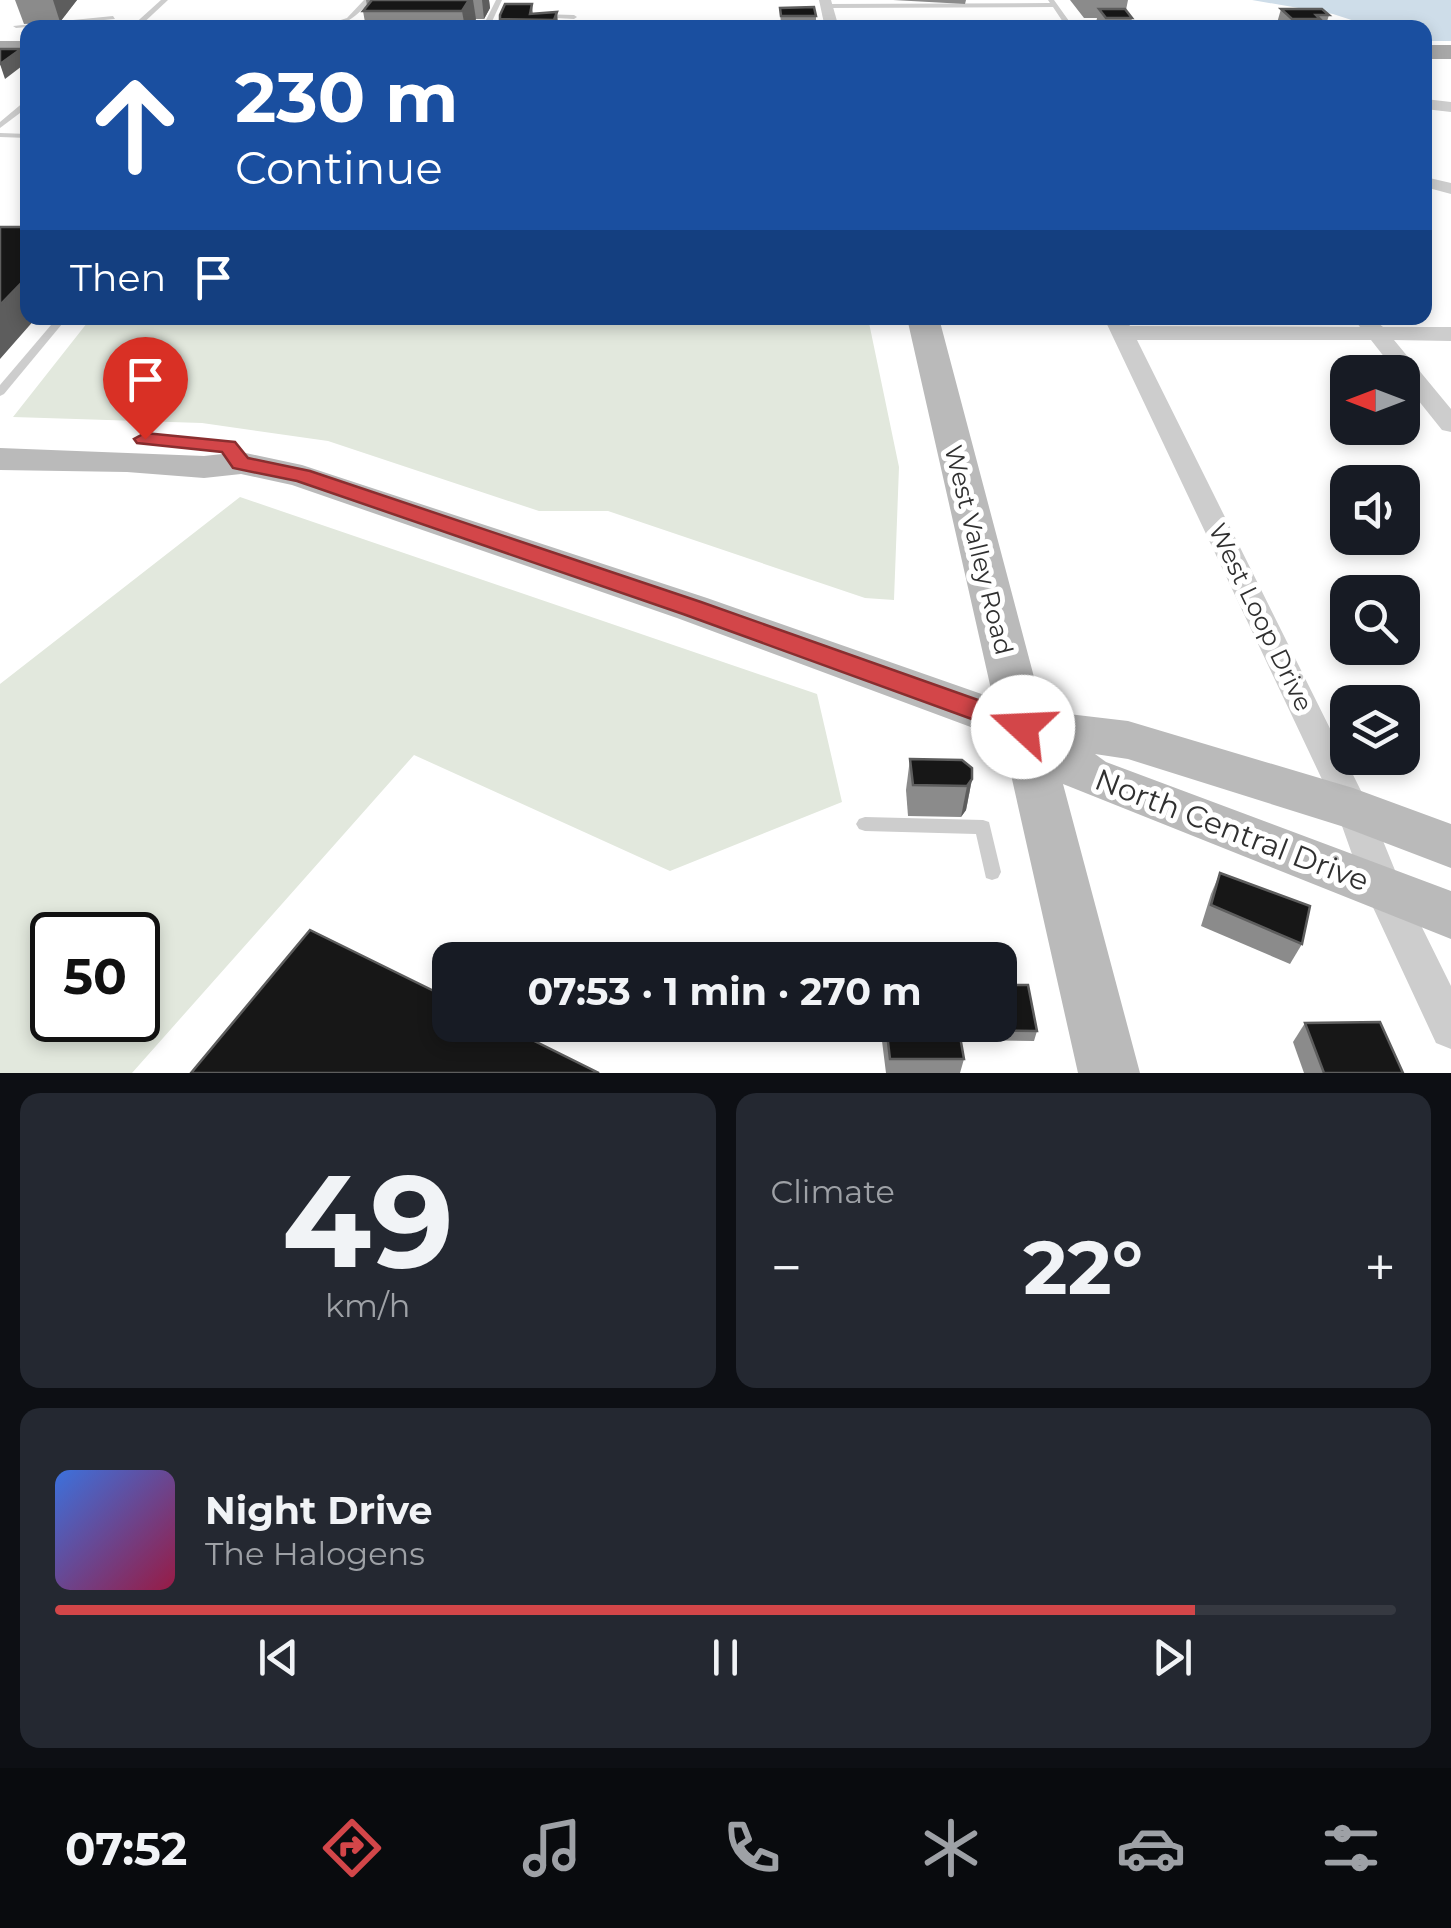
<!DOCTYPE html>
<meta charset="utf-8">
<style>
:root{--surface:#171b24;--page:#242831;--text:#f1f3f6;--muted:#9ea1a6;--line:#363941;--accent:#d34649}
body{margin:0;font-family:Montserrat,sans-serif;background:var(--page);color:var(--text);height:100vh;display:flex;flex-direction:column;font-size:38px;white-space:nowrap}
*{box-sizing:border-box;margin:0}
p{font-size:32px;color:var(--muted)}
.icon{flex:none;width:55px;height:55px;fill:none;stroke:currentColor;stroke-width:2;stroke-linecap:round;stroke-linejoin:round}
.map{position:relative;height:1073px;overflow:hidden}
.side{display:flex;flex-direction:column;gap:20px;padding:20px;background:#0d0f14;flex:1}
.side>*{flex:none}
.banner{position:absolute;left:20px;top:20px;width:1412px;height:305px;border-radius:20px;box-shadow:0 5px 15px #0003;background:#1a4fa0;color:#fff;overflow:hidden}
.needle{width:65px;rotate:270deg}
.fabs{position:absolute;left:1330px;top:355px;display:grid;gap:20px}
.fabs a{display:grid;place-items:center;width:90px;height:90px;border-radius:20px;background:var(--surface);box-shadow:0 5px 15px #0003;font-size:50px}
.speed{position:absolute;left:30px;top:912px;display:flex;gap:20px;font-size:50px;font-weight:700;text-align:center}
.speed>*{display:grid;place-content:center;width:130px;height:130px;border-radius:50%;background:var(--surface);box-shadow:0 5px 15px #0003;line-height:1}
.speed .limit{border:5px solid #111;border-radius:15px;background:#fff;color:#111}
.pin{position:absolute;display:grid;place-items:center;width:85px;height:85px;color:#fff;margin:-102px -42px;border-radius:50% 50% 50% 0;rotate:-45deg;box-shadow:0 0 10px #0007}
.pin .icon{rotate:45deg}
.me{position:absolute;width:110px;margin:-55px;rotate:290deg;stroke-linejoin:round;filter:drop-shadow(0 0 8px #0008)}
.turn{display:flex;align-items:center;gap:35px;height:210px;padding:0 50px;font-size:45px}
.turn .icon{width:130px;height:130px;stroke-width:2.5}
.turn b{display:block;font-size:70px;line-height:85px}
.then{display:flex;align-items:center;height:95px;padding:0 50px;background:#0003;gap:20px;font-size:38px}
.big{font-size:75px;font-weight:700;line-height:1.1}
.side .widget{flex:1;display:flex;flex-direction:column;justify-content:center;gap:15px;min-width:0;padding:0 35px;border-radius:20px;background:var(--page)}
.side .dial{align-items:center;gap:0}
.dial b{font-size:130px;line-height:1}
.song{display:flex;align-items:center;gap:30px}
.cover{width:120px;height:120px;border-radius:15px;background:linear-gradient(135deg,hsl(220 70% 55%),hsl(340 70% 35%))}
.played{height:10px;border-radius:5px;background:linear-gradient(90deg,var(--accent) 85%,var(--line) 85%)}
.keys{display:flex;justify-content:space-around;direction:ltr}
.heat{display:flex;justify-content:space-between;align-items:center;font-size:55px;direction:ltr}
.side .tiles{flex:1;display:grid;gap:20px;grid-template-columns:1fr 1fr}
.widget:last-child{grid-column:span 2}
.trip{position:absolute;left:432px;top:942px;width:585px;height:100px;border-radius:20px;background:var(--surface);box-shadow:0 5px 15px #0003;font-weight:700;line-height:100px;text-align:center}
.tabs{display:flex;height:160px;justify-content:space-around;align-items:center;background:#090b0e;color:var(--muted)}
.tabs .icon{width:70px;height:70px}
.tabs .on{color:var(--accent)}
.tabs b{font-size:45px;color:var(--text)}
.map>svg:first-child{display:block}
</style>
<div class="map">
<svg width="1451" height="1073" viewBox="0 0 1451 1073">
<rect width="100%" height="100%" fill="#fff"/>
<!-- green -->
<g fill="#e2e8dd" fill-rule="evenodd">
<path d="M91 318H868L899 467 894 600 865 598 608 511H539L328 441 202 423 13 417Z"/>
<path d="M240 497 817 694 842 802 670 871 414 755 132 1073H0V684ZM52 935H138V1020H52Z"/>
</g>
<!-- water -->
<path fill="#cedde9" d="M1252 0H1451V41H1425V28L1373 27 1333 14Z"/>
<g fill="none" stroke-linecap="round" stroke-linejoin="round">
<!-- service -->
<g fill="#cdcdcd" fill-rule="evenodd">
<path d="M161 0H168L138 28H130Z"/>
<path d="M364 0H371C354 19 343 28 316 28L347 18Z"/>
<path d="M496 0H502L489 28H482Z"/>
<path d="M1048 0H1054L1074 28H1067L1053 7 827 8 824 6 827 4 1050 3Z"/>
<path d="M540 14 574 15 577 17 574 19 538 17Z"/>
<path d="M113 16 115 19 16 28 13 26Z"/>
<path d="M25 101H28V107L0 128V122Z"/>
<path d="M0 133 28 134V138L0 137Z"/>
<path d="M57 318H67L4 394 0 396V385Z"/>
<path d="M865 817 983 820 989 822 1001 872 998 878 992 880 986 878 976 834 865 831 859 829 856 824 859 819Z"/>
</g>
<!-- minor -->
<g fill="#cdcdcd" fill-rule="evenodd">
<path d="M819 0H831L839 28H825Z"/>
<path d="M1425 99 1451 102V112L1425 109Z"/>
<path d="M1425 177 1451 183V194L1425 187Z"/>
<path d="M1104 318H1125L1130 326 1360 327 1357 323 1360 318H1372L1383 327H1451V341L1394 340 1451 409V432L1442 430 1402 380V372H1396L1371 340H1137L1370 809 1401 885 1451 986V1049L1436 1043 1364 888 1336 809Z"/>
</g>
<!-- secondary -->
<path fill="#bababa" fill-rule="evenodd" d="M907 318H939L1043 711 1128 721 1353 788 1451 824V868L1341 826 1128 759 1095 754 1106 762 1451 891V939L1063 784 1140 1073H1078L1003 739 677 618 292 485 241 474 204 478 127 472 0 470V448L204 456 241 452 302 465 707 598 993 698Z"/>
<!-- primary -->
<g fill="#a8a8a8" fill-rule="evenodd">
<rect x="0" y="41" width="28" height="14"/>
<rect x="1425" y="45" width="26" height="14"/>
</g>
</g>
<!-- wall -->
<g fill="#8b8b8b">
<path d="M15 0H77L60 22 24 24Z"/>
<path d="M366 0H489L490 8 484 19H476L471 28H366L363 11 367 6Z"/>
<path d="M893 0H1001H966L965 4Z"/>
<path d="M1070 0H1128L1126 10 1132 18 1130 28H1100L1096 23 1097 18H1084Z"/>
<path d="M532 4 533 14 557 12 558 28H501L500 15Z"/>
<path d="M780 8 816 16V28H781Z"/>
<path d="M1281 9 1329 15 1325 28H1282L1277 23Z"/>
<path d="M910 759 972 779 966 810 961 817 908 816 906 790Z"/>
<path d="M1220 873 1302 944 1290 964 1201 926 1211 894Z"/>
<path d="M1305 1023 1403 1073H1304L1293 1042Z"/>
<path d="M880 1025H1000L1037 1031 1034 1041 960 1040 964 1059 960 1073H886Z"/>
</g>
<!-- shaded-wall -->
<g fill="#5d5d5d">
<path d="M53 0H77L60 22Z"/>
<path d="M467 0H473L476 19 471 28H465L462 11Z"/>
<path d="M482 0H489L490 8 484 19Z"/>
<path d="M557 12 558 28H554V20Z"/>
<path d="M21 49 26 63 5 79 0 64Z"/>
<path d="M28 276V318H36L0 359V305Z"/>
<path d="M972 779 966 810 961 817 967 786Z"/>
</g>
<!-- building -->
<g fill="#171717" stroke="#5d5d5d" stroke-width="2.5">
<path d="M372 0H469L462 11H363Z"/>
<path d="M505 4H532L530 14 557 12 554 20 500 19V15Z"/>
<path d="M814 7 816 16H781L780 8Z"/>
<path d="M1099 9H1125L1132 18H1106Z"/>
<path d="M1281 9H1322L1329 15H1316L1320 19H1292Z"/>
<path d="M1229 25H1242L1245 28H1231Z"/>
<path d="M0 49H21L0 64Z"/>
<path d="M0 227H28V276L0 305Z"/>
<path d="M910 759 962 760 972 768V779L967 786 913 785Z"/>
<path d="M1220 873 1310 906 1302 944 1211 905Z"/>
<path d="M310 930 450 999V1025H502L599 1073H191Z"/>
<path d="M1000 985H1028L1037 1031 963 1030 962 1025H1000Z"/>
<path d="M1380 1022 1403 1073H1324L1305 1023Z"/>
<path d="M886 1025H958L964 1059H890Z"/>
</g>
<!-- route -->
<path fill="#d34649" stroke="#892e2f" stroke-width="2.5" d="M145 433 235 442 248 458 310 471 701 602 1032 719 1036 727 1032 734 1023 737 1013 734 683 614 297 481 233 468 222 452 137 443 134 439Z"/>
<g text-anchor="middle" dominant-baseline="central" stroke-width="10" stroke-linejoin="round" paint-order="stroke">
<!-- street labels -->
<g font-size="25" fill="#303030" stroke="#fff">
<text transform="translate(979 550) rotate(76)">West Valley Road</text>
<text transform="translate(1261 617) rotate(64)">West Loop Drive</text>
</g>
<!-- near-street labels -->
<g font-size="30" fill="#303030" stroke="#fff">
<text transform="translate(1232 830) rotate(21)">North Central Drive</text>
</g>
</g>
</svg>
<div class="fabs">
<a><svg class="needle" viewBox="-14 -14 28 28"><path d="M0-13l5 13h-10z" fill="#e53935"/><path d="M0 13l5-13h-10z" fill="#9ea1a6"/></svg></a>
<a><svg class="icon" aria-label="sound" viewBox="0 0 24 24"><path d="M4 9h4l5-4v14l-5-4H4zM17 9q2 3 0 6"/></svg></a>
<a><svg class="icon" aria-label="search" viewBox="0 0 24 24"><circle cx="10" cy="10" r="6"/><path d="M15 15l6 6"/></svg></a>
<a><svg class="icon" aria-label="layers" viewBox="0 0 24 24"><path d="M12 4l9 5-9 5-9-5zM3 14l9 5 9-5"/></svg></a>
</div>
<div class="speed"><div class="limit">50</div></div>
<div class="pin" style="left:145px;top:439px;background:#d93025"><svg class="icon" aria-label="arrive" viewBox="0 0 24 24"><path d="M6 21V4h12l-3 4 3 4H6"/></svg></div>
<svg class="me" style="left:1023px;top:727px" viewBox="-20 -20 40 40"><circle r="19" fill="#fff"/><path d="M0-13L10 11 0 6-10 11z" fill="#d34649"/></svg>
<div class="trip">07:53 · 1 min · 270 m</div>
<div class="banner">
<div class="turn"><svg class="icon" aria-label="ahead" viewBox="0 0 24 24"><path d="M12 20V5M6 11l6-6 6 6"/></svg><div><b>230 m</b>Continue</div></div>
<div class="then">Then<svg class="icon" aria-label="arrive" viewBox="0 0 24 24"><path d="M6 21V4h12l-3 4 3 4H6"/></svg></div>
</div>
</div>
<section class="side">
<div class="tiles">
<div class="widget dial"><b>49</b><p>km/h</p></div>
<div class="widget"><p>Climate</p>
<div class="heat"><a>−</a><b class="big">22°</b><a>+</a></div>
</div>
<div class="widget">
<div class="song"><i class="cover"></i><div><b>Night Drive</b><p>The Halogens</p></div></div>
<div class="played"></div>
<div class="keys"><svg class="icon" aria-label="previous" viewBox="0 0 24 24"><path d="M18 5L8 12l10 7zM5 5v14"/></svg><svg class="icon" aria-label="pause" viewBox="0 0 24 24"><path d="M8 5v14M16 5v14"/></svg><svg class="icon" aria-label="next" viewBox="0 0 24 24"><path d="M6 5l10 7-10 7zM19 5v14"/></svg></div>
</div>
</div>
</section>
<nav class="tabs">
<b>07:52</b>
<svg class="icon on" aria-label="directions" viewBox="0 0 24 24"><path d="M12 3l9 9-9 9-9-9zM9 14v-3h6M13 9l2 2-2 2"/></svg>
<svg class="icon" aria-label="music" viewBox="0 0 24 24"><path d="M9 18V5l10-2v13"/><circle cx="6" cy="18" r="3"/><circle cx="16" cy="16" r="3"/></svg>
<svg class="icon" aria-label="phone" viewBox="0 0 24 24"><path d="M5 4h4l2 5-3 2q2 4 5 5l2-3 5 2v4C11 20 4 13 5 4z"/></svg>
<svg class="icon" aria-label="climate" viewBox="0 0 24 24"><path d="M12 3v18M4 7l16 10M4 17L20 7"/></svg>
<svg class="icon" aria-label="car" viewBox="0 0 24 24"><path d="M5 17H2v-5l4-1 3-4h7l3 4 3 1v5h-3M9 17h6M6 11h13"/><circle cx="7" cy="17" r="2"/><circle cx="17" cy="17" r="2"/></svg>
<svg class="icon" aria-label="filters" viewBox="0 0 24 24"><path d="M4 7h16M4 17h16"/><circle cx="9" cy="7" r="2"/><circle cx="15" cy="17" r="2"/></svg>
</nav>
